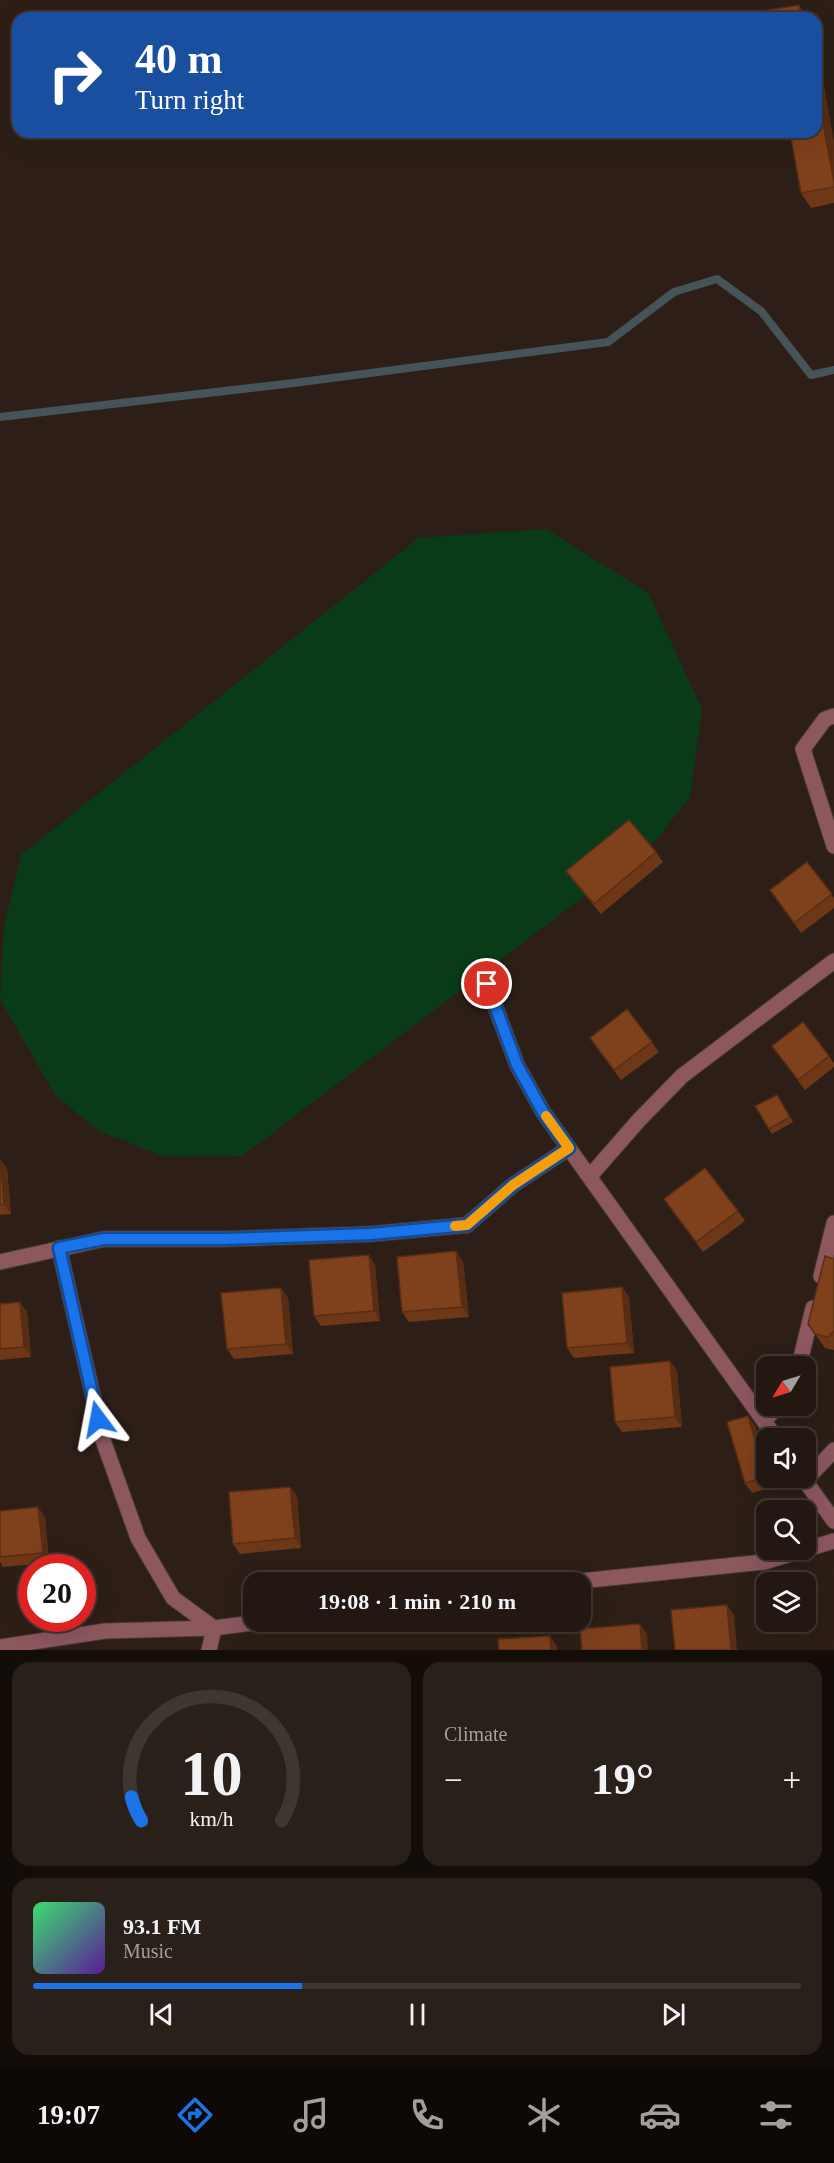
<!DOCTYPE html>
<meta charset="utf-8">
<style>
:root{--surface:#221711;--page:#2a201a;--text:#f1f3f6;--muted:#a29f9f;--line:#3f3631;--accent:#1a73e8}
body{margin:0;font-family:Georgia,serif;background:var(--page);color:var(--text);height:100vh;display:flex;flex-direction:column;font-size:22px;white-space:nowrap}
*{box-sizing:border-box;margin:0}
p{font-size:20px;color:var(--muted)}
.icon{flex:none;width:33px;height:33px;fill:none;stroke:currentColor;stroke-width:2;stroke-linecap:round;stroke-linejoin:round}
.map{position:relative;height:1650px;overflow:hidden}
.sheet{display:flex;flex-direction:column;gap:12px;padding:12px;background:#130d09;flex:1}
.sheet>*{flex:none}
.hud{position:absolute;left:12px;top:12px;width:810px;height:126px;border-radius:18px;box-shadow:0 6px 24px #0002,0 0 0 2px var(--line);background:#1a4fa0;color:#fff;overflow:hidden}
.needle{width:39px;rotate:232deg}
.fabs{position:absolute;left:756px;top:1356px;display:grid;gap:12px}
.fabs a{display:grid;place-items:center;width:60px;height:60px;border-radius:12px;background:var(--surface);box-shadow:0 6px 24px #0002,0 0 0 2px var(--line);font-size:30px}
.speed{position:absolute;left:18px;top:1554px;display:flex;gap:12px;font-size:30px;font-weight:700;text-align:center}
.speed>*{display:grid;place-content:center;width:78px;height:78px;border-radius:50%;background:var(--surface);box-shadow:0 6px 24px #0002,0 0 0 2px var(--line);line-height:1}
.speed .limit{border:9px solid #d22;background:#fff;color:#111}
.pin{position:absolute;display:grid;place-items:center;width:51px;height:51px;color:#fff;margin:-26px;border:3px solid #fff;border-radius:50%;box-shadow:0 2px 6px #0007}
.me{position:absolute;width:66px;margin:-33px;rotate:347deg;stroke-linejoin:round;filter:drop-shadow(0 0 4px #0008)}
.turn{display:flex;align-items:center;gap:21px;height:126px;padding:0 24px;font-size:27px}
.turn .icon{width:78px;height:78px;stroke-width:2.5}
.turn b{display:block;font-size:42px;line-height:51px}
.big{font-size:45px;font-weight:600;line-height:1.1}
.sheet .tile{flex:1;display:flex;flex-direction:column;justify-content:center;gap:9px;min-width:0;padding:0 21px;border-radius:18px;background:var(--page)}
.sheet .dial{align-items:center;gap:0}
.dial svg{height:156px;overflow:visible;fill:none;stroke:var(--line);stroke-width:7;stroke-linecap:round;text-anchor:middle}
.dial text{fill:var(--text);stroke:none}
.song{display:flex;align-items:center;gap:18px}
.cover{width:72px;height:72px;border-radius:9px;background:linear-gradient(135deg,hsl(140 70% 55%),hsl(270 70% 35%))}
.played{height:6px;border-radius:3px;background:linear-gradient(90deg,var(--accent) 35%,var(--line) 35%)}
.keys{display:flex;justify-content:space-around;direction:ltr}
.heat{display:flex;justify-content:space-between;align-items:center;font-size:33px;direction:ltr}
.sheet .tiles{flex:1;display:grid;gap:12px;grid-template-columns:1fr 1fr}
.tile:last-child{grid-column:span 2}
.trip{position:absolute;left:243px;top:1572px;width:348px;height:60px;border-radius:18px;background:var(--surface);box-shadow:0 6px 24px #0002,0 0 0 2px var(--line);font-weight:600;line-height:60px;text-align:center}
.menu{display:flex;height:96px;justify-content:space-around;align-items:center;background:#0e0907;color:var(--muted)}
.menu .icon{width:42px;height:42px}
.menu .selected{color:var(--accent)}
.menu b{font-size:27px;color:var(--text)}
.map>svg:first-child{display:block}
</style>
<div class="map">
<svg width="834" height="1650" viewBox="0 0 834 1650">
<rect width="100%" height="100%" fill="#2d1f17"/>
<!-- green -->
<path fill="#0a3b19" d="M546 529 648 593 702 709 690 797 653 844 242 1156 165 1157 99 1131 55 1095 0 999 4 927 21 855 419 538Z"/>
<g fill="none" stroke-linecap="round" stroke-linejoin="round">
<!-- stream -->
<path stroke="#465359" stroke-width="8" d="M0 417 294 383 608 342 674 292 717 279 761 311 811 375 834 370"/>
<defs>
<g id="minor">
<path d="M834 716 825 719 803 749 834 846"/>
<path d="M487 984 517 1065 543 1112 776 1438"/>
<path d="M590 1176 639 1120 682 1076 834 961"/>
<path d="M59 1248 103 1440 138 1538 173 1598 214 1628"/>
<path d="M0 1262 104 1239H224L371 1234 467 1225 513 1185 569 1148"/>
<path d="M821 1276 834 1223"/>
<path d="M799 1366 813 1308"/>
<path d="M764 1421 778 1406"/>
<path d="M803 1478 834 1521"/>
<path d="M805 1481 834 1450"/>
<path d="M571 1582 764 1562 834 1541"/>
<path d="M0 1647 105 1631 214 1628 260 1622"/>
<path d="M209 1650 214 1628"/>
</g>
</defs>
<!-- minor casing -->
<use href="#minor" stroke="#473a32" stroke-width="17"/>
<!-- minor -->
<use href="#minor" stroke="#8d575e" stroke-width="15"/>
</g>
<!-- wall -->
<g fill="#6d3718">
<path d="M816 76 824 87 834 143V203L811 208 801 193 816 132Z"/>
<path d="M656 852 663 862 601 914 573 881 566 871Z"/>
<path d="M807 862 834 898V908L801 933 770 890Z"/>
<path d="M627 1009 659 1052 621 1080 590 1038Z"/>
<path d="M803 1022 834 1063V1067L805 1090 772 1046Z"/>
<path d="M777 1095 793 1122 772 1134 769 1129Z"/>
<path d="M0 1159 7 1169 11 1214 0 1215Z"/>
<path d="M671 1209 738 1211 745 1221 703 1252Z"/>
<path d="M834 1259V1350L825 1348 808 1324Z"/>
<path d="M463 1261 469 1317 409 1322 402 1312Z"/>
<path d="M375 1265 380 1321 321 1326 314 1316Z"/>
<path d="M622 1287 629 1297 634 1353 574 1358 567 1348Z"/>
<path d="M281 1288 288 1298 293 1354 234 1359 227 1349Z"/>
<path d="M0 1304 27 1312 31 1357 0 1360Z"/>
<path d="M670 1361 677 1371 682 1427 622 1432 615 1422Z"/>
<path d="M748 1416 755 1426 766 1464V1478H770L773 1487 752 1493 745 1483Z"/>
<path d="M290 1487 297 1496 301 1548 240 1554 233 1544Z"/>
<path d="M0 1511 45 1517 49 1563 3 1567 0 1562Z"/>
</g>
<!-- shaded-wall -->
<g fill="#592d14">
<path d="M799 5 808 18H801Z"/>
<path d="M816 76 824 87 834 143V182L816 86Z"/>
<path d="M0 1159 7 1169 11 1214 4 1204Z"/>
<path d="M456 1251 463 1261 469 1317 462 1307Z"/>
<path d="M369 1255 375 1265 380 1321 374 1311Z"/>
<path d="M622 1287 629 1297 634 1353 627 1343Z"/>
<path d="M281 1288 288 1298 293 1354 286 1344Z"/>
<path d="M20 1302 27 1312 31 1357 24 1347Z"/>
<path d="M670 1361 677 1371 682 1427 675 1417Z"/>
<path d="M748 1416 755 1426 766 1464V1477Z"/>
<path d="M767 1478H770L773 1487Z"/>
<path d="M290 1487 297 1496 301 1548 295 1538Z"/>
<path d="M38 1507 45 1517 49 1563 43 1553Z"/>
<path d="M727 1605 734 1615 737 1650H731Z"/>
<path d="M640 1624 647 1634 648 1650H642Z"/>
<path d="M550 1636 557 1646V1650H551Z"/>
</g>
<!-- building -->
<g fill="#7f401c" stroke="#592d14" stroke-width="1.5">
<path d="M799 5 801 18H720Z"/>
<path d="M816 86 834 182V187L801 193 790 132H816Z"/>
<path d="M629 820 656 852 594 904 566 871Z"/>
<path d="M807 862 832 894 794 923 770 890Z"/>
<path d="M627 1009 652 1042 614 1070 590 1038Z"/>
<path d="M803 1022 829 1056 798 1080 772 1046Z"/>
<path d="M777 1095 790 1117 769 1129 755 1106Z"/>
<path d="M0 1159 4 1204 0 1205Z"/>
<path d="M705 1168 738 1211 696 1242 664 1199Z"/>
<path d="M456 1251 462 1307 402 1312 397 1257Z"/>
<path d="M369 1255 374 1311 314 1316 309 1260Z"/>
<path d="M825 1256 834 1259V1332H833L828 1337 815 1334 808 1324Z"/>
<path d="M622 1287 627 1343 567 1348 562 1293Z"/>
<path d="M281 1288 286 1344 227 1349 221 1293Z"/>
<path d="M20 1302 24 1347 0 1349V1304Z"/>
<path d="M670 1361 675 1417 615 1422 610 1367Z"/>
<path d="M748 1416 766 1477 745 1483 727 1422Z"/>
<path d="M290 1487 295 1538 233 1544 229 1492Z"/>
<path d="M38 1507 43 1553 0 1557V1511Z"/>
<path d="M727 1605 731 1650H675L671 1610Z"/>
<path d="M640 1624 642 1650H582L580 1629Z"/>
<path d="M550 1636 551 1650H499L498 1639Z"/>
</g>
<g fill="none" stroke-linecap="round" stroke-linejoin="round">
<defs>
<path id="route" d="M98 1419 59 1248 104 1239H224L371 1234 467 1225 513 1185 569 1148 543 1112 517 1065 487 984"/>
</defs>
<!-- route casing -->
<use href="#route" stroke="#114b97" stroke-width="15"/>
<!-- route -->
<use href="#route" stroke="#1a73e8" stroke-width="10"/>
<!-- slow -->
<path stroke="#f59e0b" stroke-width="10" d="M455 1226 467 1225 513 1185 569 1148 546 1116"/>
</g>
</svg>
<div class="fabs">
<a><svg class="needle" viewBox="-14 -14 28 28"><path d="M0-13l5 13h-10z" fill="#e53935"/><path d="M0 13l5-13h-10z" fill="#a29f9f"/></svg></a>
<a><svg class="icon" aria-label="sound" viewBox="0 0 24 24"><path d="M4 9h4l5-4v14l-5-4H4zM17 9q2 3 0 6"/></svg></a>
<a><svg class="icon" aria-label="search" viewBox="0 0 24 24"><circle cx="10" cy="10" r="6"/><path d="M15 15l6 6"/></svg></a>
<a><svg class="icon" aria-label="layers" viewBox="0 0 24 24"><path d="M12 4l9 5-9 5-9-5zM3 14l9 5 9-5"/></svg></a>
</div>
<div class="speed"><div class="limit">20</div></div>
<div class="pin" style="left:487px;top:984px;background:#d93025"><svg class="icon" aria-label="arrive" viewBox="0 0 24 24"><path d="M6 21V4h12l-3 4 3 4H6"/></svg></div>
<svg class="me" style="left:98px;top:1419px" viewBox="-20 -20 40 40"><path d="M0-17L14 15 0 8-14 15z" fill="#1a73e8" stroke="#fff" stroke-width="4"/></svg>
<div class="trip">19:08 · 1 min · 210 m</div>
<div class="hud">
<div class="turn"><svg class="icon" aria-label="right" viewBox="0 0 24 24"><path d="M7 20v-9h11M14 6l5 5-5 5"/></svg><div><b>40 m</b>Turn right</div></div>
</div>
</div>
<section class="sheet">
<div class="tiles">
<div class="tile dial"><svg viewBox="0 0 100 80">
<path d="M14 69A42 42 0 1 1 86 69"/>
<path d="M14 69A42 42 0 0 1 9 57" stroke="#1a73e8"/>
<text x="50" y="56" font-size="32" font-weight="700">10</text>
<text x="50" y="72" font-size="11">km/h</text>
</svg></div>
<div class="tile"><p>Climate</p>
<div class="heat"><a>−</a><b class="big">19°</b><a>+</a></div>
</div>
<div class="tile">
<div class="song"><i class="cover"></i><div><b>93.1 FM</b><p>Music</p></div></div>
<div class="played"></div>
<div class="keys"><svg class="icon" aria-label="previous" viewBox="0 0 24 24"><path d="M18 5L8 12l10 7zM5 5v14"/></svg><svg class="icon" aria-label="pause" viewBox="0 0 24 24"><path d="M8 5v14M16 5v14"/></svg><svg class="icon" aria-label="next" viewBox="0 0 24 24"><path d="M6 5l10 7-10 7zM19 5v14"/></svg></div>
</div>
</div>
</section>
<nav class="menu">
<b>19:07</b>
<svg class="icon selected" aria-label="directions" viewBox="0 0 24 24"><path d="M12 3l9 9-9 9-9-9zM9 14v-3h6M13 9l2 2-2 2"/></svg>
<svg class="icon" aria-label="music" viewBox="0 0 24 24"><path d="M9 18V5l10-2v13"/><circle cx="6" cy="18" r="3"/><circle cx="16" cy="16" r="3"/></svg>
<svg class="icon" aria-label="phone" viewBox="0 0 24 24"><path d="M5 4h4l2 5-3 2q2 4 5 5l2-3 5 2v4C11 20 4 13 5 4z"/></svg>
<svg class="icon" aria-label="climate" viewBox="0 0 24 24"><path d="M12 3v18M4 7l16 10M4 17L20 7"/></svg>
<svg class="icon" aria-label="car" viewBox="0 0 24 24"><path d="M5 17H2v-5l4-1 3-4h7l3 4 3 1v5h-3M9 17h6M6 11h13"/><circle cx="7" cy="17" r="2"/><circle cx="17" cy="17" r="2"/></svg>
<svg class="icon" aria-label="filters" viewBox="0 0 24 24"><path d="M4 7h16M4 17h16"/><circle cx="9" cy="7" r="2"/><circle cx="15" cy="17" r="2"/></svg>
</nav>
